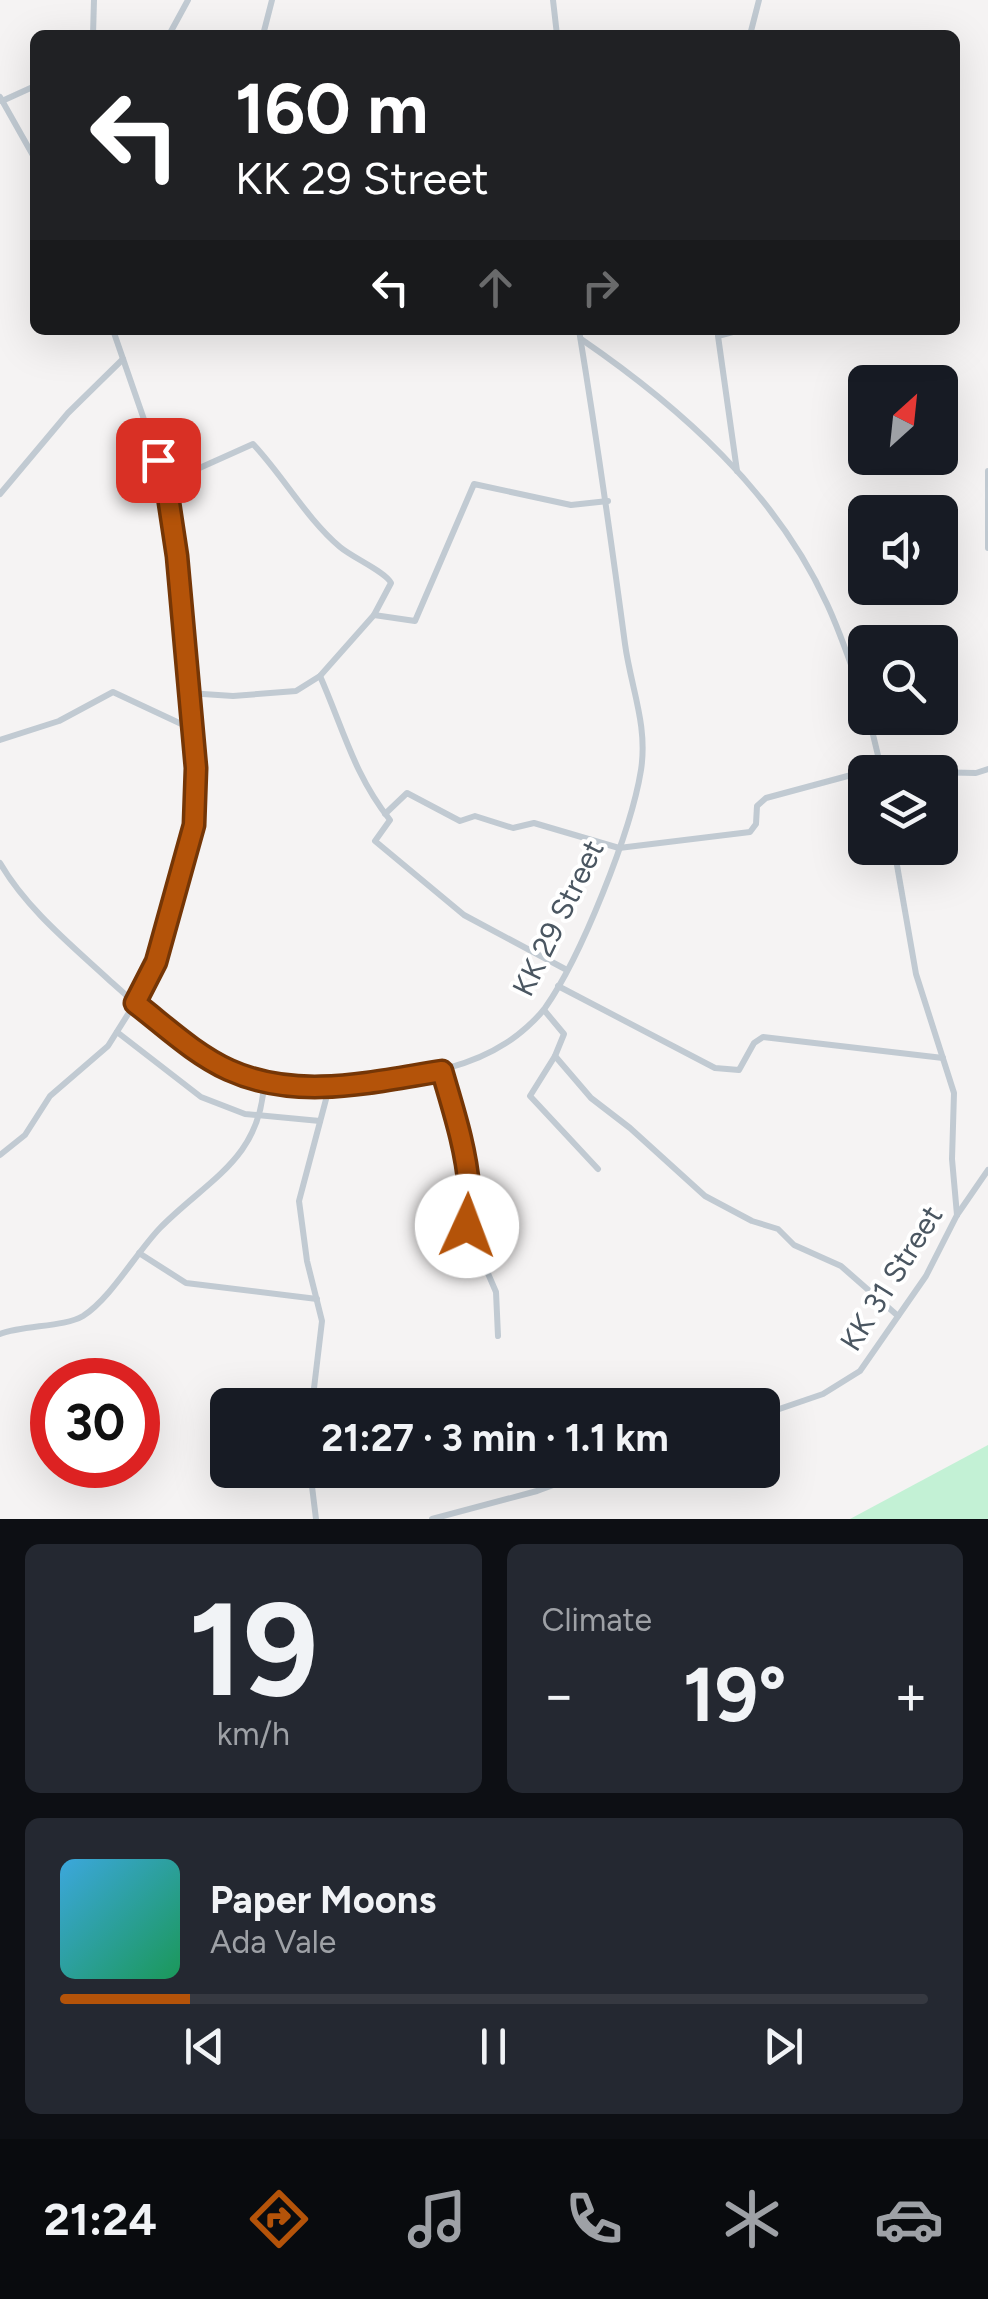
<!DOCTYPE html>
<meta charset="utf-8">
<style>
:root{--surface:#171b24;--page:#242831;--text:#f1f3f6;--muted:#9ea1a6;--line:#363941;--accent:#b45309}
body{margin:0;font-family:Figtree,sans-serif;background:var(--page);color:var(--text);height:100vh;display:flex;flex-direction:column;font-size:38px;white-space:nowrap}
*{box-sizing:border-box;margin:0}
p{font-size:32px;color:var(--muted)}
.icon{flex:none;width:55px;height:55px;fill:none;stroke:currentColor;stroke-width:2;stroke-linecap:round;stroke-linejoin:round}
.map{position:relative;height:1519px;overflow:hidden}
.details{display:flex;flex-direction:column;gap:25px;padding:25px;background:#0d0f14;flex:1}
.details>*{flex:none}
.top-card{position:absolute;left:30px;top:30px;width:930px;height:305px;border-radius:15px;box-shadow:0 10px 40px #0002;background:#202124;color:#fff;overflow:hidden}
.needle{width:65px;rotate:27deg}
.fabs{position:absolute;left:848px;top:365px;display:grid;gap:20px}
.fabs a{display:grid;place-items:center;width:110px;height:110px;border-radius:15px;background:var(--surface);box-shadow:0 10px 40px #0002;font-size:50px}
.speed{position:absolute;left:30px;top:1358px;display:flex;gap:20px;font-size:50px;font-weight:700;text-align:center}
.speed>*{display:grid;place-content:center;width:130px;height:130px;border-radius:50%;background:var(--surface);box-shadow:0 10px 40px #0002;line-height:1}
.speed .limit{border:15px solid #d22;background:#fff;color:#111}
.pin{position:absolute;display:grid;place-items:center;width:85px;height:85px;color:#fff;margin:-42px;border-radius:20px;box-shadow:0 5px 15px #0006}
.me{position:absolute;width:110px;margin:-55px;rotate:2deg;stroke-linejoin:round;filter:drop-shadow(0 0 8px #0008)}
.turn{display:flex;align-items:center;gap:35px;height:210px;padding:0 40px;font-size:45px}
.turn .icon{width:130px;height:130px;stroke-width:2.5}
.turn b{display:block;font-size:70px;line-height:85px}
.lanes{display:flex;align-items:center;height:95px;padding:0 40px;background:#0003;justify-content:center;gap:50px;direction:ltr}
.lanes .off{opacity:.35}
.big{font-size:75px;font-weight:700;line-height:1.1}
.details .card{flex:1;display:flex;flex-direction:column;justify-content:center;gap:15px;min-width:0;padding:0 35px;border-radius:15px;background:var(--page)}
.details .dial{align-items:center;gap:0}
.dial b{font-size:130px;line-height:1}
.song{display:flex;align-items:center;gap:30px}
.cover{width:120px;height:120px;border-radius:15px;background:linear-gradient(135deg,hsl(200 70% 55%),hsl(150 70% 35%))}
.played{height:10px;border-radius:5px;background:linear-gradient(90deg,var(--accent) 15%,var(--line) 15%)}
.keys{display:flex;justify-content:space-around;direction:ltr}
.heat{display:flex;justify-content:space-between;align-items:center;font-size:55px;direction:ltr}
.details .tiles{flex:1;display:grid;gap:25px;grid-template-columns:1fr 1fr}
.card:last-child{grid-column:span 2}
.trip{position:absolute;left:210px;top:1388px;width:570px;height:100px;border-radius:15px;background:var(--surface);box-shadow:0 10px 40px #0002;font-weight:700;line-height:100px;text-align:center}
.menu{display:flex;height:160px;justify-content:space-around;align-items:center;background:#090b0e;color:var(--muted)}
.menu .icon{width:70px;height:70px}
.menu .active{color:var(--accent)}
.menu b{font-size:45px;color:var(--text)}
.map>svg:first-child{display:block}
</style>
<div class="map">
<svg width="988" height="1519" viewBox="0 0 988 1519">
<rect width="100%" height="100%" fill="#f5f3f3"/>
<!-- green -->
<path fill="#c3f1d5" d="M988 1445V1519H850Z"/>
<g fill="none" stroke-linecap="round" stroke-linejoin="round">
<!-- street -->
<g stroke="#c1cad2" stroke-width="6">
<path d="M553 0 557 35"/>
<path d="M93 35 94 0"/>
<path d="M169 35 188 0"/>
<path d="M263 35 272 0"/>
<path d="M750 35 759 0"/>
<path d="M0 97 35 159"/>
<path d="M2 101 35 86"/>
<path d="M581 339C680 407 776 492 827 604 842 636 853 671 865 704"/>
<path d="M737 471 718 336 740 330"/>
<path d="M988 471V548"/>
<path d="M166 483 253 444C284 477 306 518 340 547 353 558 386 572 391 583L374 615 320 676 296 691 233 696 188 693"/>
<path d="M0 494 68 413 123 359"/>
<path d="M374 615 415 621 474 484 571 505 608 501"/>
<path d="M320 676C343 728 354 775 390 820L375 841 464 915 565 969"/>
<path d="M869 718 882 772"/>
<path d="M0 740 59 721 113 692 190 728"/>
<path d="M927 772 976 773 988 769"/>
<path d="M385 814 407 793 460 821 475 816 513 828 534 823 619 848 750 832 756 824 757 806 766 798 881 767"/>
<path d="M894 848 916 974 954 1093 952 1159 957 1215"/>
<path d="M0 863C26 908 70 944 108 979 144 1011 184 1049 228 1070 275 1091 328 1089 377 1081 422 1074 466 1069 506 1043 519 1035 536 1020 545 1008 581 957 631 832 641 770 648 725 631 688 625 644 611 539 596 434 579 330"/>
<path d="M558 986 715 1068 739 1070 754 1043 763 1037 943 1058"/>
<path d="M544 1010 564 1034 555 1056 530 1096 598 1169"/>
<path d="M117 1032 201 1097 245 1114 320 1121"/>
<path d="M555 1056 591 1098 630 1128 705 1196 752 1221 778 1229 794 1245 841 1266 898 1316"/>
<path d="M442 1071 466 1166 470 1194 464 1218 496 1292 498 1336"/>
<path d="M0 1155 25 1135 50 1096 108 1046 135 1003 156 962 194 825 196 768 177 556 166 483 113 330"/>
<path d="M139 1253 186 1283 317 1299"/>
<path d="M0 1334C23 1325 65 1327 83 1316 111 1298 136 1253 160 1228 207 1180 261 1159 264 1082"/>
<path d="M312 1405 322 1321 307 1261 299 1201 329 1088"/>
<path d="M762 1415 823 1394 860 1371 926 1276 957 1215 988 1170"/>
<path d="M310 1470 316 1519"/>
<path d="M432 1519 537 1491 594 1470"/>
</g>
</g>
<g fill="none" stroke-linecap="round" stroke-linejoin="round">
<defs>
<path id="route" d="M158 460 166 483 177 556 196 768 194 825 156 962 135 1003C165 1026 194 1054 229 1070 297 1101 372 1082 442 1071 453 1109 466 1148 469 1188 471 1202 462 1211 467 1226"/>
</defs>
<!-- route casing -->
<use href="#route" stroke="#753606" stroke-width="25"/>
<!-- route -->
<use href="#route" stroke="#b45309" stroke-width="18"/>
</g>
<g text-anchor="middle" dominant-baseline="central" stroke-width="8" stroke-linejoin="round" paint-order="stroke">
<!-- street labels -->
<g font-size="30" fill="#4a5661" stroke="#fff">
<text transform="translate(558 918) rotate(-64)">KK 29 Street</text>
<text transform="translate(891 1278) rotate(-58)">KK 31 Street</text>
</g>
</g>
</svg>
<div class="fabs">
<a><svg class="needle" viewBox="-14 -14 28 28"><path d="M0-13l5 13h-10z" fill="#e53935"/><path d="M0 13l5-13h-10z" fill="#9ea1a6"/></svg></a>
<a><svg class="icon" aria-label="sound" viewBox="0 0 24 24"><path d="M4 9h4l5-4v14l-5-4H4zM17 9q2 3 0 6"/></svg></a>
<a><svg class="icon" aria-label="search" viewBox="0 0 24 24"><circle cx="10" cy="10" r="6"/><path d="M15 15l6 6"/></svg></a>
<a><svg class="icon" aria-label="layers" viewBox="0 0 24 24"><path d="M12 4l9 5-9 5-9-5zM3 14l9 5 9-5"/></svg></a>
</div>
<div class="speed"><div class="limit">30</div></div>
<div class="pin" style="left:158px;top:460px;background:#d93025"><svg class="icon" aria-label="arrive" viewBox="0 0 24 24"><path d="M6 21V4h12l-3 4 3 4H6"/></svg></div>
<svg class="me" style="left:467px;top:1226px" viewBox="-20 -20 40 40"><circle r="19" fill="#fff"/><path d="M0-13L10 11 0 6-10 11z" fill="#b45309"/></svg>
<div class="trip">21:27 · 3 min · 1.1 km</div>
<div class="top-card">
<div class="turn"><svg class="icon" aria-label="left" viewBox="0 0 24 24"><path d="M17 20v-9H6M10 6l-5 5 5 5"/></svg><div><b>160 m</b>KK 29 Street</div></div>
<div class="lanes"><svg class="icon" aria-label="left" viewBox="0 0 24 24"><path d="M17 20v-9H6M10 6l-5 5 5 5"/></svg><svg class="icon off" aria-label="ahead" viewBox="0 0 24 24"><path d="M12 20V5M6 11l6-6 6 6"/></svg><svg class="icon off" aria-label="right" viewBox="0 0 24 24"><path d="M7 20v-9h11M14 6l5 5-5 5"/></svg></div>
</div>
</div>
<section class="details">
<div class="tiles">
<div class="card dial"><b>19</b><p>km/h</p></div>
<div class="card"><p>Climate</p>
<div class="heat"><a>−</a><b class="big">19°</b><a>+</a></div>
</div>
<div class="card">
<div class="song"><i class="cover"></i><div><b>Paper Moons</b><p>Ada Vale</p></div></div>
<div class="played"></div>
<div class="keys"><svg class="icon" aria-label="previous" viewBox="0 0 24 24"><path d="M18 5L8 12l10 7zM5 5v14"/></svg><svg class="icon" aria-label="pause" viewBox="0 0 24 24"><path d="M8 5v14M16 5v14"/></svg><svg class="icon" aria-label="next" viewBox="0 0 24 24"><path d="M6 5l10 7-10 7zM19 5v14"/></svg></div>
</div>
</div>
</section>
<nav class="menu">
<b>21:24</b>
<svg class="icon active" aria-label="directions" viewBox="0 0 24 24"><path d="M12 3l9 9-9 9-9-9zM9 14v-3h6M13 9l2 2-2 2"/></svg>
<svg class="icon" aria-label="music" viewBox="0 0 24 24"><path d="M9 18V5l10-2v13"/><circle cx="6" cy="18" r="3"/><circle cx="16" cy="16" r="3"/></svg>
<svg class="icon" aria-label="phone" viewBox="0 0 24 24"><path d="M5 4h4l2 5-3 2q2 4 5 5l2-3 5 2v4C11 20 4 13 5 4z"/></svg>
<svg class="icon" aria-label="climate" viewBox="0 0 24 24"><path d="M12 3v18M4 7l16 10M4 17L20 7"/></svg>
<svg class="icon" aria-label="car" viewBox="0 0 24 24"><path d="M5 17H2v-5l4-1 3-4h7l3 4 3 1v5h-3M9 17h6M6 11h13"/><circle cx="7" cy="17" r="2"/><circle cx="17" cy="17" r="2"/></svg>
</nav>
